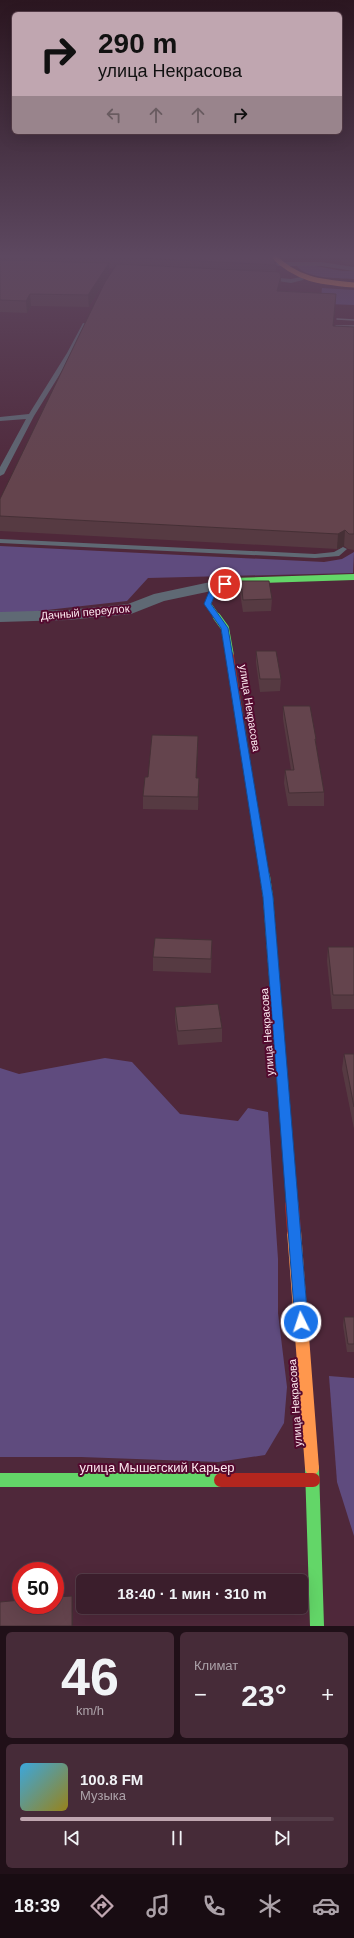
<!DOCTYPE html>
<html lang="ru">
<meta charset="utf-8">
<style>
:root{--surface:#3b1e2c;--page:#462b38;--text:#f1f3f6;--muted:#aca2a9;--line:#543c48;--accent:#c0a6b0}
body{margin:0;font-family:Arial,sans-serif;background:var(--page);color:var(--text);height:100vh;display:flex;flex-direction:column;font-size:15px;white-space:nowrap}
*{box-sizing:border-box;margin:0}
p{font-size:13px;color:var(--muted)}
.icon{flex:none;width:22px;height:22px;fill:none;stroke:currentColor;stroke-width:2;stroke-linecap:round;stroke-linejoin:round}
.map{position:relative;height:1626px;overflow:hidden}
.panel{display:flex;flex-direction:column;gap:6px;padding:6px;background:#201018;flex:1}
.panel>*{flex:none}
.hud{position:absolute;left:12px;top:12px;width:330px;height:122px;border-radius:6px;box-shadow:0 4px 16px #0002,0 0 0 1px var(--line);background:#c0a6b0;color:#111;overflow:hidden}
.speed{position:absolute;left:12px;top:1562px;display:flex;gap:8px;font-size:20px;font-weight:700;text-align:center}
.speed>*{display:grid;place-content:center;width:52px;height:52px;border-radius:50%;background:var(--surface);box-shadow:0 4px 16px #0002,0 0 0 1px var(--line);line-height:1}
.speed .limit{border:6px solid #d22;background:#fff;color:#111}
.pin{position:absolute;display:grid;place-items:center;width:34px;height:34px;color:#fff;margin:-17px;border:2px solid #fff;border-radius:50%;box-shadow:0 1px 4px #0007}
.me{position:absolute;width:44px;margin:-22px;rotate:356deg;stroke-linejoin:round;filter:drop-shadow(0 0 3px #0008)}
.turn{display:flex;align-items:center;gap:14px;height:84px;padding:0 20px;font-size:18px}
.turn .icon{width:52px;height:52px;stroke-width:2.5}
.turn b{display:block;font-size:28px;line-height:34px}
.lanes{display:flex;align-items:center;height:38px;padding:0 20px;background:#0003;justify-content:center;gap:20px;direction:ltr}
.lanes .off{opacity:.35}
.big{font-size:30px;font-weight:600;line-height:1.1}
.panel .card{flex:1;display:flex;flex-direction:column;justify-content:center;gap:6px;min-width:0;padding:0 14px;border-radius:6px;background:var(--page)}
.panel .dial{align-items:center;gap:0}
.dial b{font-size:52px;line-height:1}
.song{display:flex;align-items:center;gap:12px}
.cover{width:48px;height:48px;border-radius:6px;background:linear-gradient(135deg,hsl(200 70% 55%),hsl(50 70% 35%))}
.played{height:4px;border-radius:2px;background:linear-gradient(90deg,var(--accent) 80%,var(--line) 80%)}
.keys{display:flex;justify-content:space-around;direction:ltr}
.heat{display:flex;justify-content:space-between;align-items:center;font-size:22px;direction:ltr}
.panel .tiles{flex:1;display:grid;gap:6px;grid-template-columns:1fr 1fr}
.card:last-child{grid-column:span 2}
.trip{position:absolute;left:76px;top:1574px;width:232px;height:40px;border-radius:6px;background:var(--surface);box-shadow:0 4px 16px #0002,0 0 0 1px var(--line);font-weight:600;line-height:40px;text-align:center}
.tab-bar{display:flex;height:64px;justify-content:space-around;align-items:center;background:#180c12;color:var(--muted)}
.tab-bar .icon{width:28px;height:28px}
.tab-bar .current{color:var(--accent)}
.tab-bar b{font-size:18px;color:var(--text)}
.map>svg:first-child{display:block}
</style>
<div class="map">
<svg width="354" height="1626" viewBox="0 0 354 1626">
<rect width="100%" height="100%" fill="#4f283a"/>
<!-- green -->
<g fill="#5f4b7e">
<path d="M307 264 342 271H354V279C339 278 305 279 296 265Z"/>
<path d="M322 288 354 290V305L301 303 321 299Z"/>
<path d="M0 546 324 562 342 559 354 552 353 573 148 578 127 601 20 613H0Z"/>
<path d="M105 1058 132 1062 180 1114 238 1121 248 1108 268 1112 278 1259V1313L287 1387 284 1423 265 1455 218 1462 81 1457H0V1068L19 1074Z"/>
<path d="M329 1376 354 1378V1536L337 1482Z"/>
</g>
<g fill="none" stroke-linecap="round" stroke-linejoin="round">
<!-- lane -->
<g fill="#5f6974" fill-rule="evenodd">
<path d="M321 262 354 267V271L321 266H278L275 264 278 262Z"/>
<path d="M301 277 304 279 303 280 291 283 265 279 268 277 291 279Z"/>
<path d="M83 323 88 324 73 353 34 416 4 474 0 476V467L26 419 0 421V417L29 414 67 353Z"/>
<path d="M0 539 315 554 334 552 343 547 347 549 339 556 315 558 0 543Z"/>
</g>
<!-- street -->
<path fill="#5f6974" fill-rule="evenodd" d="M215 581 221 583 223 586 221 589 164 601 131 614 68 620 0 622V612L68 610 128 604 154 594Z"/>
<!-- fast-far3 -->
<path stroke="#63d668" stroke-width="6" d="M218 618 208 604 215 586 234 581 354 577"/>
<!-- fast-far2 -->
<g stroke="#63d668" stroke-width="8">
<path d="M217 617 225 628 230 656"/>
<path d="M253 805 265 877"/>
</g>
<!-- fast-far1 -->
<path stroke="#63d668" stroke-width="10" d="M265 876 268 897 276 1003"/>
<!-- fast -->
<g stroke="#63d668" stroke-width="14">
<path d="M312 1468 317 1626"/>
<path d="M0 1480H221"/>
</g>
<!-- slow-far1 -->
<path stroke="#ff974d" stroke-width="5" d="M272 255C297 280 320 282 354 285"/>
<!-- slow -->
<path stroke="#ff974d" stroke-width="14" d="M294 1231 312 1468"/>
<!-- jam-far2 -->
<path stroke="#b3261e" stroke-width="8" d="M230 656 253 805"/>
<!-- jam-far1 -->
<path stroke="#b3261e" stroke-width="10" d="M276 1003 292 1206"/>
<!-- jam -->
<g stroke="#b3261e" stroke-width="14">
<path d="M292 1205 294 1231"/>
<path d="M221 1480H313"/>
</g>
<!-- rail -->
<g stroke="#73717b" stroke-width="1.5">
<path d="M337 319 354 320"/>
<path d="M336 326H354"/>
</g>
</g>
<!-- wall -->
<g fill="#563a42">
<path d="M0 255H271L276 265V272L281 276 280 288 279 291 336 294 333 326 354 327V550L348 549 344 546 337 549 0 531V499L114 268H109V274L89 307 31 306 27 313 0 312Z"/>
<path d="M333 255H354V266L345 264Z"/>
<path d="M241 581 272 599 271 611 243 612 240 593Z"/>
<path d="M256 651 281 679 280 691 260 692 256 663Z"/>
<path d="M283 706 316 739V746L324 792V806H288L284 783 285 770H291L283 719Z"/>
<path d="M198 736 196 778 199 792 198 810 143 809V796L148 777Z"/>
<path d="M212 940 211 973 153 971V957Z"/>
<path d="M328 947H354V1009H332L327 961Z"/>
<path d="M175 1007 222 1028V1042L178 1045 175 1021Z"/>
<path d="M344 1054H354V1129L342 1069Z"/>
<path d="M344 1317H354V1352H347L343 1325Z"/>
</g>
<!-- shaded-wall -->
<g fill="#463036">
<path d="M109 263V274L89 307 88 295Z"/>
<path d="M281 276 280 288 277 303V291Z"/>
<path d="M30 294 31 306 27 313 26 301Z"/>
<path d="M345 530 344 546 337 549 338 534Z"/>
<path d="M198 736V749L196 791V778Z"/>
<path d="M199 778V792L198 810V797Z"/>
<path d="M72 1596 73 1614V1626H72Z"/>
</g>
<!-- building -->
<g fill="#64444d" stroke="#463036">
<path d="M80 255H271L276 265Z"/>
<path d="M0 260 109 263 88 295 30 294 26 301 0 300Z"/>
<path d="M117 264 279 272 281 276 277 291 336 294 333 326 354 327V534H349L345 530 338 534 0 516V499L105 282Z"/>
<path d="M241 581H269L272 599 243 600Z"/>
<path d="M256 651H276L281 679H260Z"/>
<path d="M283 706H310L316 739H315L324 792 289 793 285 770H294Z"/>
<path d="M152 735 198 736 196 778H199L198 797 143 796 145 777H148Z"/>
<path d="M155 938 212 940 211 959 153 957Z"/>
<path d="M328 947H354V995H333Z"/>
<path d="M218 1004 222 1028 178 1031 175 1007Z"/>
<path d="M344 1054H354V1107Z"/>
<path d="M344 1317H354V1344H348Z"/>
<path d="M72 1596V1626H0V1602L21 1600V1605H55V1597Z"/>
</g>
<!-- sky -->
<linearGradient id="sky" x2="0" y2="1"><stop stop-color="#2b1620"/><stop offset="0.53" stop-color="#5d4860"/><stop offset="1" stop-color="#5d4860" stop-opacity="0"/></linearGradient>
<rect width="354" height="483" fill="url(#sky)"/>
<!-- route -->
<path fill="#1a73e8" stroke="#114b97" d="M225 581 228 584 218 587 211 604 228 628 273 897 308 1322 306 1327 301 1328 297 1327 295 1322 263 897 221 628 204 604 212 584Z"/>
<g text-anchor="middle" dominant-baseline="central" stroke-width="4" stroke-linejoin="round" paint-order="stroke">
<!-- street labels -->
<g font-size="11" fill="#fdeaf0" stroke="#540a2f">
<text transform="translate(85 612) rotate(-5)">Дачный переулок</text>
<text transform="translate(250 708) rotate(81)">улица Некрасова</text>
<text transform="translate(267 1032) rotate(-94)">улица Некрасова</text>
<text transform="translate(295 1403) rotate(-94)">улица Некрасова</text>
</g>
<!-- near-street labels -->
<g font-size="13" fill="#fdeaf0" stroke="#540a2f">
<text x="157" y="1467">улица Мышегский Карьер</text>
</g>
</g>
</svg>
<div class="speed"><div class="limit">50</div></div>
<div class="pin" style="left:225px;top:584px;background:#d93025"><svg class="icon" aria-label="arrive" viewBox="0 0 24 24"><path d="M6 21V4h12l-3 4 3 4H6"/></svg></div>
<svg class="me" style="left:301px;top:1322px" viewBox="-20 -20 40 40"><circle r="17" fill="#1a73e8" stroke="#fff" stroke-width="3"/><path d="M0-11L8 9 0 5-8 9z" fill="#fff"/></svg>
<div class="trip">18:40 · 1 мин · 310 m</div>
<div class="hud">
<div class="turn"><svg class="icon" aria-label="right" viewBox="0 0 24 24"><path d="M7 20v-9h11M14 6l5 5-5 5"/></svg><div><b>290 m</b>улица Некрасова</div></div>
<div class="lanes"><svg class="icon off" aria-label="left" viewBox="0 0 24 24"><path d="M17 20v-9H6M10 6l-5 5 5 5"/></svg><svg class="icon off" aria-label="ahead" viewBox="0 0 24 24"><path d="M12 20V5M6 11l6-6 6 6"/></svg><svg class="icon off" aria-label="ahead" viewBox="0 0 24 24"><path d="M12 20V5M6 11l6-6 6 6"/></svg><svg class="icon" aria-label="right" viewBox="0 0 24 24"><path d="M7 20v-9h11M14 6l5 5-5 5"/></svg></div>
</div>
</div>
<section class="panel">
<div class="tiles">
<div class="card dial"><b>46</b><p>km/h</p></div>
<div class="card"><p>Климат</p>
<div class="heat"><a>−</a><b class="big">23°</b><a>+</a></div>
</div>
<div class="card">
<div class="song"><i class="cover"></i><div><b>100.8 FM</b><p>Музыка</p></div></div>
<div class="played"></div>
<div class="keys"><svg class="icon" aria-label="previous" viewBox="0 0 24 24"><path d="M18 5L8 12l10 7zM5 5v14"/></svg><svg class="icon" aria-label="pause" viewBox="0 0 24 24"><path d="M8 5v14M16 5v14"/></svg><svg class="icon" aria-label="next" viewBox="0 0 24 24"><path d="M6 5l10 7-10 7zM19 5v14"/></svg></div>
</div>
</div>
</section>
<nav class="tab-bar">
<b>18:39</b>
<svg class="icon current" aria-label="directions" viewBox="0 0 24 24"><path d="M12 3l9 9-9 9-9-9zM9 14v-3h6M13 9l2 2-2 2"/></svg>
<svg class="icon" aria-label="music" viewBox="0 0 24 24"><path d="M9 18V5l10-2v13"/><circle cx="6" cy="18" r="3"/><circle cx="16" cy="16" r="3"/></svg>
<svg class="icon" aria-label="phone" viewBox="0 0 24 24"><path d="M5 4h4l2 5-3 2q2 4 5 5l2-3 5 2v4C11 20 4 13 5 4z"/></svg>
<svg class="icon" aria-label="climate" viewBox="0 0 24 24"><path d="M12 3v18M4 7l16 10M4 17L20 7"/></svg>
<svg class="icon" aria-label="car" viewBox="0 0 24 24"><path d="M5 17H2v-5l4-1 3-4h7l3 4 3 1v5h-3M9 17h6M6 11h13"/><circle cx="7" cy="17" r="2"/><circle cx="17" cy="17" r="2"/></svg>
</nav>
